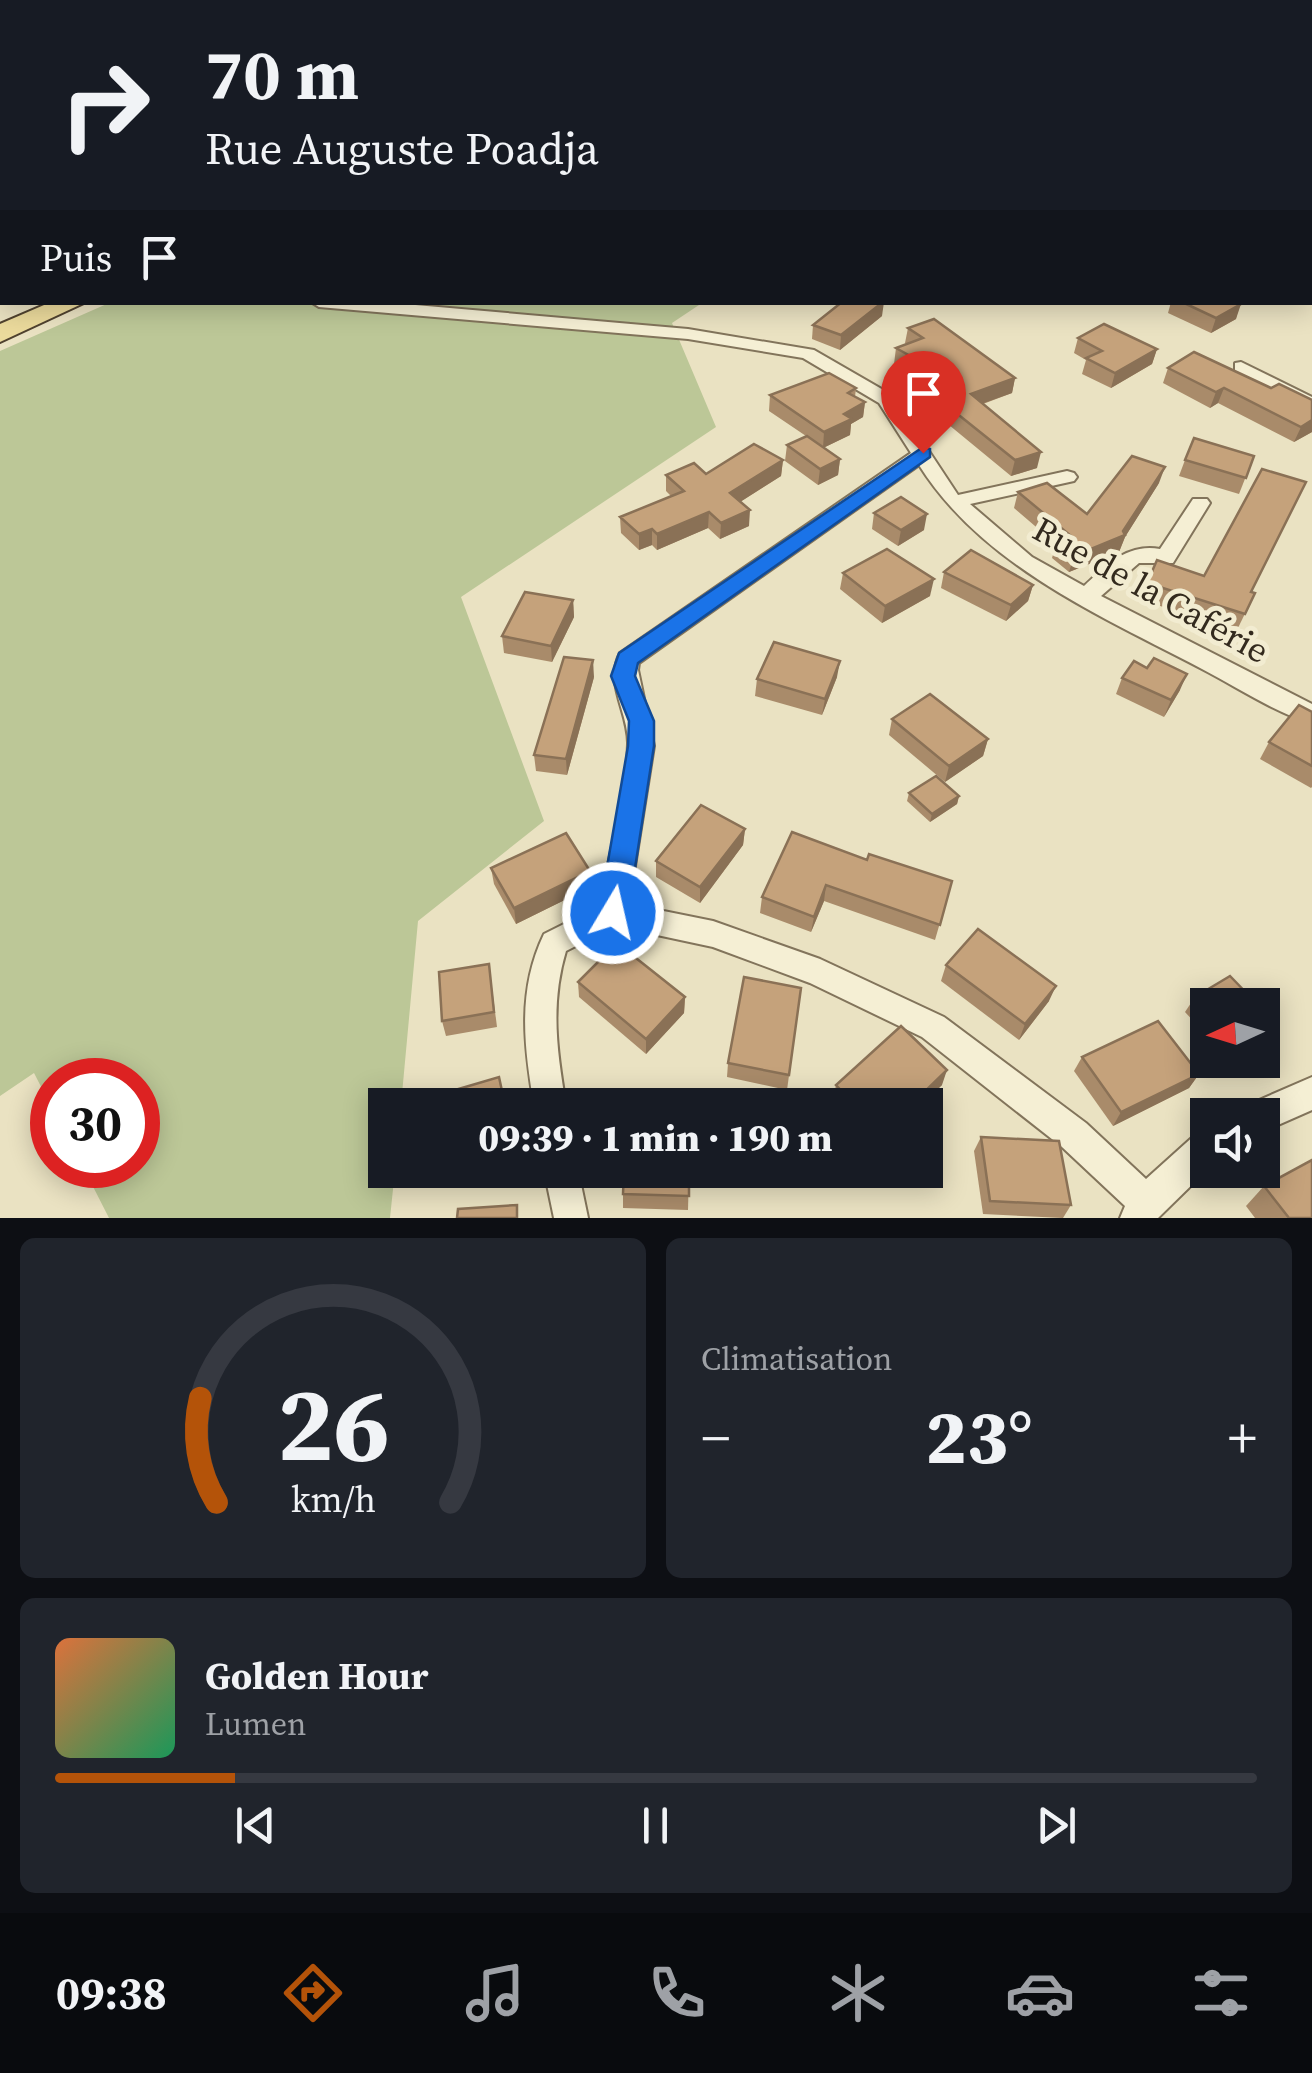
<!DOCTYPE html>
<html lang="fr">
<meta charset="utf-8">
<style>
:root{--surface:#171b24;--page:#20242c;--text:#f1f3f6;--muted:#9ea1a6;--line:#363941;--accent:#b45309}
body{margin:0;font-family:"Source Serif 4",serif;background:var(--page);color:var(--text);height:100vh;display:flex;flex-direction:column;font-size:38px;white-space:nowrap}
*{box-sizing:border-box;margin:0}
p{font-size:32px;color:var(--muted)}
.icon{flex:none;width:55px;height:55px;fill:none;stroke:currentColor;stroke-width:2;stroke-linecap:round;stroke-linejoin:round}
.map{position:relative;height:1218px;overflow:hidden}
.drawer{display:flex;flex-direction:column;gap:20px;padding:20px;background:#0d0f14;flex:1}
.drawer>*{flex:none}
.hud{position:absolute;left:0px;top:0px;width:1312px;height:305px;box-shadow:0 5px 25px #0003;background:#171b24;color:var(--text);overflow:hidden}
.needle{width:65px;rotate:266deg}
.controls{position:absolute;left:1190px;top:988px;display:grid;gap:20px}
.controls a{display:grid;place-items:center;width:90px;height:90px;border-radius:0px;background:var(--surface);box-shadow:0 5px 25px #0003;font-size:50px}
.speed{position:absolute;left:30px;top:1058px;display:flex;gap:20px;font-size:50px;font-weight:700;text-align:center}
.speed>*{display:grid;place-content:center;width:130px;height:130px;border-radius:50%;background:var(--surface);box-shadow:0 5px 25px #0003;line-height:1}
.speed .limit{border:15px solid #d22;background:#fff;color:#111}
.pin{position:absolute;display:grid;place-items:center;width:85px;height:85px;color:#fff;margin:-102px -42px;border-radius:50% 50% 50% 0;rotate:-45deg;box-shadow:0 0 10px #0007}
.pin .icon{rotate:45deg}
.me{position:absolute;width:110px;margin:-55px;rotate:9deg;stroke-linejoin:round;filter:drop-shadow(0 0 8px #0008)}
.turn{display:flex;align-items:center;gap:35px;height:210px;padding:0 40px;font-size:45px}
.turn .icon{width:130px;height:130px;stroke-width:2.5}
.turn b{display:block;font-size:70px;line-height:85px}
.then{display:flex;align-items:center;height:95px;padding:0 40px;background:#0003;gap:20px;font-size:38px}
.big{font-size:75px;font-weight:800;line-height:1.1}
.drawer .tile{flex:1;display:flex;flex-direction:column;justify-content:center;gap:15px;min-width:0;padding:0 35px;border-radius:15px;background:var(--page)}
.drawer .dial{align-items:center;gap:0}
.dial svg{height:260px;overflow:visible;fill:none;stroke:var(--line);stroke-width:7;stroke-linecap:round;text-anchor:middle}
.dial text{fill:var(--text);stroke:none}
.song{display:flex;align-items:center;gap:30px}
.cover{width:120px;height:120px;border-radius:15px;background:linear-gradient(135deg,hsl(20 70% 55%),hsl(150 70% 35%))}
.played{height:10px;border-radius:5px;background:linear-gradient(90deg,var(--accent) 15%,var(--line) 15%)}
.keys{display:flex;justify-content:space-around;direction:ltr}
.heat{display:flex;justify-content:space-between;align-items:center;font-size:55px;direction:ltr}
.drawer .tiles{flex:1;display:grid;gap:20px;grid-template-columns:1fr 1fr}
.tile:last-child{grid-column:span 2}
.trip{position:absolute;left:368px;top:1088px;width:575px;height:100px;border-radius:0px;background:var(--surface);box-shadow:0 5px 25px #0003;font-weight:800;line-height:100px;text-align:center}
.dock{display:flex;height:160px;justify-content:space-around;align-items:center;background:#090b0e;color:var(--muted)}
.dock .icon{width:70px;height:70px}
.dock .active{color:var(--accent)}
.dock b{font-size:45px;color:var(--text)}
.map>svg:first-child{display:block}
</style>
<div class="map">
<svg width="1312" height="1218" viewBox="0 0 1312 1218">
<rect width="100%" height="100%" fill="#eae2c2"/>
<!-- green -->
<path fill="#bcc797" d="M109 303H702L672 323 716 427 461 597 544 821 418 921 401 1105H385V1170H395L390 1218H109L82 1165H138V1080H52V1108L34 1073 0 1096V351Z"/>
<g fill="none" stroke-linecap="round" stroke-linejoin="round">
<defs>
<g id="street">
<rect x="1310" y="6" width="2" height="6"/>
<rect x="1310" y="204" width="2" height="9"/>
<path d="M311 302H381L688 329 814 350 892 395 958 495 1067 471 1074 473 1077 477 1074 481 970 504 1032 557 1084 586C1106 566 1127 543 1160 549L1193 499H1207L1210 503 1173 563H1139L1101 596 1312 704V724C1274 712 1237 687 1202 669 1099 615 982 565 919 465L639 663 638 670 654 746 629 904 713 921 820 959 944 1017 1086 1123 1146 1179 1196 1134 1208 1129V1169L1158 1218H1120L1125 1206 1062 1147 922 1037 810 983 713 947 615 926 566 951C550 1004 557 1052 566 1105H534C524 1046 517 990 544 934L600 906C608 858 627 791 628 744 629 713 604 683 620 653L911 453 879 403 803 358 688 339 319 307Z"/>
<path d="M1241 362 1312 397V409L1235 371V363Z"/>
<path d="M1312 1077V1110L1262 1132V1115H1246L1250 1104Z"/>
<path d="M544 1170H578L588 1218H554Z"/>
</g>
<path id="primary" d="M51 302H86L0 342V324Z"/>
</defs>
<!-- street casing -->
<use href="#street" stroke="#82745b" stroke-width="4"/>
<!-- primary casing -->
<use href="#primary" stroke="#50422f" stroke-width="4"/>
<!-- street -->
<use href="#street" fill="#f5efd4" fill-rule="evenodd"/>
<!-- primary -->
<use href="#primary" fill="#ebda9c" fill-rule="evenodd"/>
</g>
<!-- wall -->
<g fill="#a98b6a">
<path d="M1171 302H1238L1236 319 1211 333 1168 313Z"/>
<path d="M882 316 840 350 812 339 813 325Z"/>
<path d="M908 328 1015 378 1012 393 983 404 1037 468 1011 476 932 411 937 388 894 364 896 348 907 344 905 343Z"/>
<path d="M1078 338 1157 349 1152 364 1111 388 1082 374 1086 360 1074 353Z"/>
<path d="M1168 368 1271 388 1312 432 1294 442 1218 403 1210 408 1163 383Z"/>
<path d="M856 388 855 397 865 402 863 417 851 424 850 435 823 448 840 459 838 475 818 485 785 461 787 445 806 436 769 411 770 395Z"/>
<path d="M1254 456 1239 494 1179 476 1185 460Z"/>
<path d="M783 460 781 476 740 502 749 526 720 539 708 528 657 550 652 545 639 550 621 533 620 517 671 496 666 491V475L706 474Z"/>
<path d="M1159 483 1125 537 1119 552 1069 572 1052 558 1056 544 1014 508 1018 492 1087 514Z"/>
<path d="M874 513 924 530 898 546 872 529Z"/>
<path d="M944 572 1033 585 1028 601 1006 621 941 588Z"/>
<path d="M843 573 930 596 882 623 840 589Z"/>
<path d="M1147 583 1251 592 1255 593 1237 630 1141 600Z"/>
<path d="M573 600 574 617 552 662 504 653 502 636Z"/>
<path d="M594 677 567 775 536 771 534 755Z"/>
<path d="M837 677 822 715 755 696 757 679Z"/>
<path d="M1122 678 1180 690 1164 717 1116 694Z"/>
<path d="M1312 712V787L1311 788 1260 759 1269 742Z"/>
<path d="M892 719 988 739 983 756 945 782 889 735Z"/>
<path d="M909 793 959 796 957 804 930 822 907 801Z"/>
<path d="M745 829 743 845 700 903 656 877V861Z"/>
<path d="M867 860 952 881 935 940 824 901 811 932 760 913 762 897Z"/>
<path d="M491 868 591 887 516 924 494 884Z"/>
<path d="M489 964 497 1027 446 1036 442 1021Z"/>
<path d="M946 965 1049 1001 1019 1040 941 981Z"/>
<path d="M578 982 685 997 684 1013 646 1054 579 997Z"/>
<path d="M801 988 787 1090 727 1077 728 1063Z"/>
<path d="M1195 997 1208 1005V1037L1185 1012Z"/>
<path d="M1082 1057 1199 1074 1189 1088 1113 1126 1074 1071Z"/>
<path d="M836 1085H942L921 1105H837L833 1100Z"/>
<path d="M981 1137 1071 1205 1063 1218 983 1214 974 1151Z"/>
<path d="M689 1170 688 1210 623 1208V1194Z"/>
<path d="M1264 1186 1312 1218H1255L1246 1206Z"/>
</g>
<!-- shaded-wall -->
<g fill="#8a7156">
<path d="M1063 0H1088L1084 2H1060Z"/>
<path d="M884 302 882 316 840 350 841 335Z"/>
<path d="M1241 304 1236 319 1211 333 1216 318Z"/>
<path d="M1157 349 1152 364 1111 388 1115 373Z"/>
<path d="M1015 378 1012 393 967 409 971 394Z"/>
<path d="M1224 388 1218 403 1210 408 1216 392Z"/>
<path d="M865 402 863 417 851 424 850 435 823 448 824 432 844 414Z"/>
<path d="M1312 420V432L1294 442 1301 427Z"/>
<path d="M1041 452 1037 468 1011 476 1015 460Z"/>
<path d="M840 459 838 475 818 485 820 469Z"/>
<path d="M783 460 781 476 729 509 730 493Z"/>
<path d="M1165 467 1159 483 1125 537 1119 552 1069 572 1074 556 1123 531Z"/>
<path d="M750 510 749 526 720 539 721 523Z"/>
<path d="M709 512 708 528 657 550V534Z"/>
<path d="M927 514 924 530 898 546 901 530Z"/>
<path d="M652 529V545L639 550V534Z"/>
<path d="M934 579 930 596 882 623 885 606Z"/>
<path d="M1033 585 1028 601 1006 621 1011 605Z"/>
<path d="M573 600 574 617 552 662 551 646Z"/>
<path d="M593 660 594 677 567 775 566 759Z"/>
<path d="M840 661 837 677 822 715 825 699Z"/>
<path d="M1187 674 1180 690 1164 717 1171 700Z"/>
<path d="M988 739 983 756 945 782 949 766Z"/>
<path d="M959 796 957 804 930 822 932 814Z"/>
<path d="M745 829 743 845 700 903V887Z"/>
<path d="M590 871 591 887 516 924 514 908Z"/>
<path d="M826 885 824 901 811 932 814 917Z"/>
<path d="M1056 986 1049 1001 1019 1040 1025 1024Z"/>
<path d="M685 997 684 1013 646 1054V1039Z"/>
<path d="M1273 1021 1262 1036V1028Z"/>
<path d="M947 1070 942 1085 921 1105H911Z"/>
<path d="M1199 1074 1189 1088 1113 1126 1121 1112Z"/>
</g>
<!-- building -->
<g fill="#c5a27b" stroke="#8a7156" stroke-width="2.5">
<path d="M735 0H803L793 2H742Z"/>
<path d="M879 0H895L896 2H870Z"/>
<path d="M899 0H1063L1060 2H906Z"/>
<path d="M1144 0H1176L1172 2H1140Z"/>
<path d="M842 302H883L841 335 813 325Z"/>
<path d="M1182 302H1238L1241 304 1216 318Z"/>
<path d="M934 319 1015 378 971 394 1041 452 1015 460 935 396 941 373 896 348 923 338 908 328Z"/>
<path d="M1104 324 1157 349 1115 373 1086 358 1102 351 1078 338Z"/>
<path d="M1194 352 1271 388 1279 384 1312 400V420L1301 427 1224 388 1216 392 1168 368Z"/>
<path d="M829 373 856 388 848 393 865 402 844 414 852 419 824 432 770 395Z"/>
<path d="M807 436 840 459 820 469 787 445Z"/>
<path d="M1194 438 1254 456 1246 478 1185 460Z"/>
<path d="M754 444 783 460 730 493 750 510 721 523 709 512 657 534 652 529 639 534 620 517 684 491 666 475 694 463 706 474Z"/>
<path d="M1132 456 1165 467 1123 531 1125 535 1074 556 1057 541 1071 536 1018 492 1047 483 1087 514Z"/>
<path d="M1262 469 1306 482 1251 592 1255 593 1245 614 1147 583 1157 560 1204 576Z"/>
<path d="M901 497 927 514 901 530 874 513Z"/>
<path d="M887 549 934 579 885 606 843 573Z"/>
<path d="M971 550 1033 585 1011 605 944 572Z"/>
<path d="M525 592 573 600 551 646 502 636Z"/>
<path d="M774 642 840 661 825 699 757 679Z"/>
<path d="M564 657 593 660 566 759 534 755Z"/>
<path d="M1154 658 1187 674 1171 700 1122 678 1134 661 1147 668Z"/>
<path d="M930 694 988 739 949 766 892 719Z"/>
<path d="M1299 705 1312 712V766L1269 742Z"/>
<path d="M936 776 959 796 932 814 909 793Z"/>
<path d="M701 805 745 829 700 887 656 861Z"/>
<path d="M792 832 867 860 869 854 952 881 940 925 826 885 814 917 762 897Z"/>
<path d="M566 833 590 871 514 908 491 868Z"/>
<path d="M978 929 1056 986 1025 1024 946 965Z"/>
<path d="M617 943 685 997 646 1039 578 982Z"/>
<path d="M489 964 494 1012 442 1021 439 972Z"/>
<path d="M1230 976 1258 1005H1208V1011L1195 997Z"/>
<path d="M744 977 801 988 789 1075 728 1063Z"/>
<path d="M1262 1010 1273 1021 1262 1028Z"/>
<path d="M1158 1021 1199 1074 1121 1112 1082 1057Z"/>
<path d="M901 1026 947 1070 911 1105H855L836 1085Z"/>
<path d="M499 1077 505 1105H447L445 1093Z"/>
<path d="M627 1092 689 1093V1105H626Z"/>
<path d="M981 1137 1059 1141 1071 1205 990 1201Z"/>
<path d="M1312 1160V1218H1289L1264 1186Z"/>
<path d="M624 1170H689V1196L623 1194Z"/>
<path d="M517 1205V1218H457L458 1209Z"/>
</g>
<!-- route -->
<path fill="#1a73e8" stroke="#114b97" stroke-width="2.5" d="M923 447 930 449V457L638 663 635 676 654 721V746L628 913 624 922 613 926 603 922 599 913 628 746 629 721 611 676 619 653Z"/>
<g text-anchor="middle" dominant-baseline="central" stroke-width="10" stroke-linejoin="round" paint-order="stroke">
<!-- street labels -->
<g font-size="35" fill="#332a1e" stroke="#f2ecd1">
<text transform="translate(1151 590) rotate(29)">Rue de la Caférie</text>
</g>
</g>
</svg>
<div class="controls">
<a><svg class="needle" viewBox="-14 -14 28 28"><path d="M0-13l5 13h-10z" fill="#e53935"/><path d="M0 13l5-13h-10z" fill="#9ea1a6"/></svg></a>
<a><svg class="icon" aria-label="sound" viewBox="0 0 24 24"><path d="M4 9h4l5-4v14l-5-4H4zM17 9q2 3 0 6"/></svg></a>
</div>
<div class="speed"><div class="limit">30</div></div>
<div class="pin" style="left:923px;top:453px;background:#d93025"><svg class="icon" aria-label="arrive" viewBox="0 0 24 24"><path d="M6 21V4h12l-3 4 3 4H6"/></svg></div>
<svg class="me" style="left:613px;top:913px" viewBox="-20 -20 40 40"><circle r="17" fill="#1a73e8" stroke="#fff" stroke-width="3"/><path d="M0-11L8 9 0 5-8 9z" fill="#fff"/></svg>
<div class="trip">09:39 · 1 min · 190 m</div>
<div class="hud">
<div class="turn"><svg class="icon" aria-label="right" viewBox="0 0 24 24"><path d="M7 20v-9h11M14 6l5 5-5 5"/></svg><div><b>70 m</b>Rue Auguste Poadja</div></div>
<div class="then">Puis<svg class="icon" aria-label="arrive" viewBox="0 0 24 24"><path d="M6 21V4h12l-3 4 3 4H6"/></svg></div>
</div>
</div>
<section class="drawer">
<div class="tiles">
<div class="tile dial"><svg viewBox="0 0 100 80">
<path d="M14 69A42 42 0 1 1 86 69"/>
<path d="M14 69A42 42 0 0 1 9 37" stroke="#b45309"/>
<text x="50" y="56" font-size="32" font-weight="700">26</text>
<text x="50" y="72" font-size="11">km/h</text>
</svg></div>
<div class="tile"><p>Climatisation</p>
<div class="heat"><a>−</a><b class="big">23°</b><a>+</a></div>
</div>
<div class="tile">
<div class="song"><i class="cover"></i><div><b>Golden Hour</b><p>Lumen</p></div></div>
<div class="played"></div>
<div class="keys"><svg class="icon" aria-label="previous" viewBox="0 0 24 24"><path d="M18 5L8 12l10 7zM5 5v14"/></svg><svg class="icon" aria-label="pause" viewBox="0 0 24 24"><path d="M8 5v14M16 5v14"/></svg><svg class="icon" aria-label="next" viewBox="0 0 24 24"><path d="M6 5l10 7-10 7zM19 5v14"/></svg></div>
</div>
</div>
</section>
<nav class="dock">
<b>09:38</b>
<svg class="icon active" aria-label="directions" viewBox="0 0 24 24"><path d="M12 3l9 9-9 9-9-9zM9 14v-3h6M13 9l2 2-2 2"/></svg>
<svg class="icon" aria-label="music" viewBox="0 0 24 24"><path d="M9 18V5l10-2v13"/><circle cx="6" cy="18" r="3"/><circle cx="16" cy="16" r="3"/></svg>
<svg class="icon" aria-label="phone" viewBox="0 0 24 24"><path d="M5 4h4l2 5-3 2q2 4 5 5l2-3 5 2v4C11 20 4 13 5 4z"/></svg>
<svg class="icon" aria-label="climate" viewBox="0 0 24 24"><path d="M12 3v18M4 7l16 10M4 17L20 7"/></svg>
<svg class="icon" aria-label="car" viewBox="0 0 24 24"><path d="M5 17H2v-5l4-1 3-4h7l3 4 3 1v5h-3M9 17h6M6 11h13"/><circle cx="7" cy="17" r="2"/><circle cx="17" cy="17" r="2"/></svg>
<svg class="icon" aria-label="filters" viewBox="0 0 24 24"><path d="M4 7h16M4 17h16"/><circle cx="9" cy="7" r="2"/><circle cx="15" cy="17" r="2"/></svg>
</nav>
